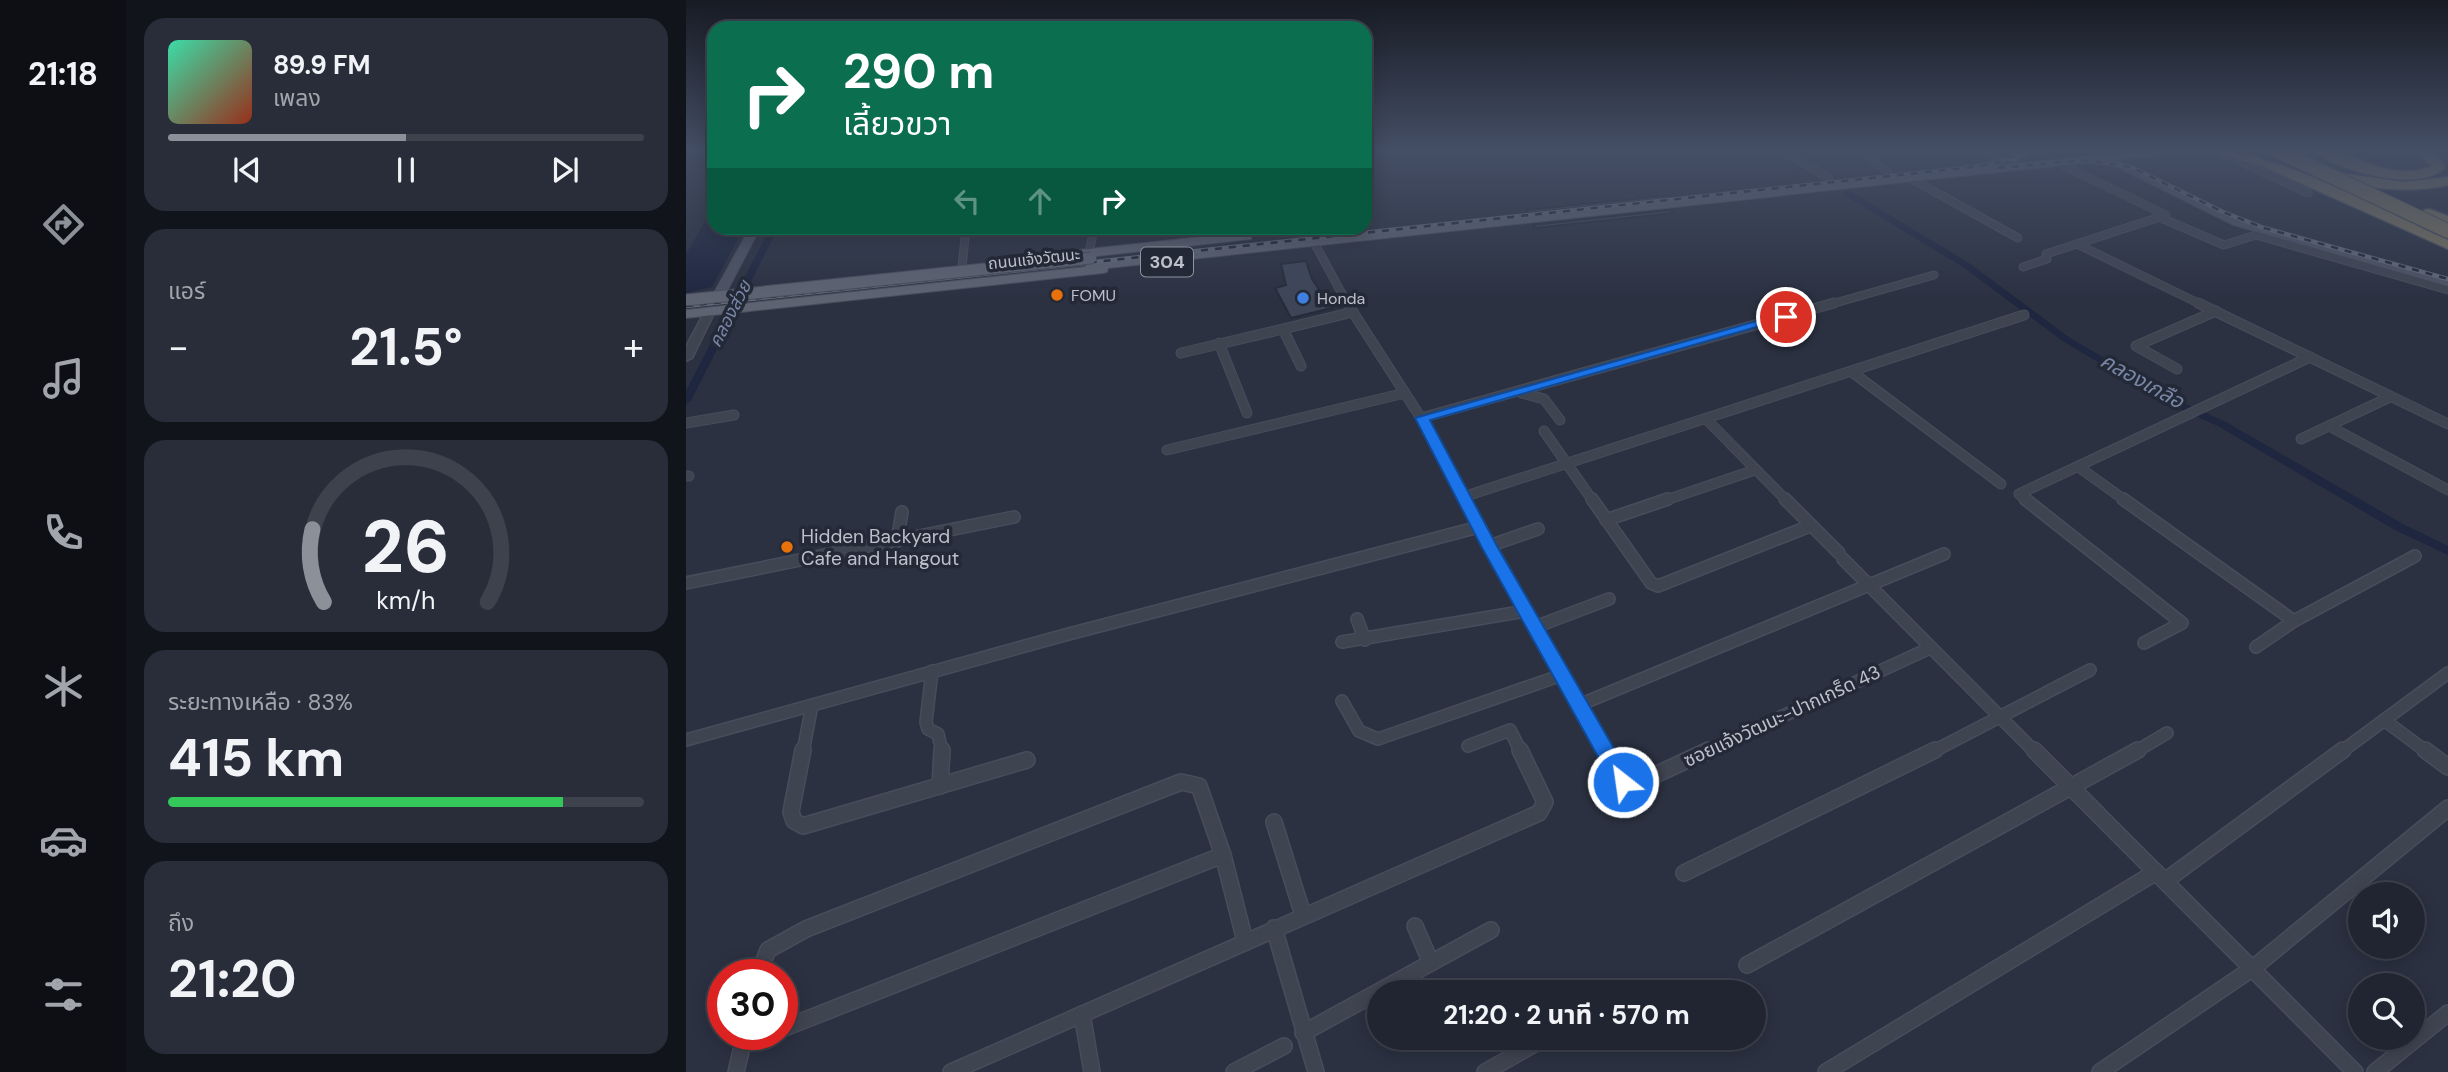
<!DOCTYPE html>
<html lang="th">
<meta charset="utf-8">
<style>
:root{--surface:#202531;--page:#282d39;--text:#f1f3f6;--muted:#a2a5ab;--line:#3d424d;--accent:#8c9099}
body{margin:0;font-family:"DM Sans","Noto Sans Thai",sans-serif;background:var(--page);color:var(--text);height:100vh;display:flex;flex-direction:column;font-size:26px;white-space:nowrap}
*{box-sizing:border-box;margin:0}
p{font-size:23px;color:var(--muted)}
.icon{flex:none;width:38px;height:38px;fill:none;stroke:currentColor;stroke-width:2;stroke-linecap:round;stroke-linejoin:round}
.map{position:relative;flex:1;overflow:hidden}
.drawer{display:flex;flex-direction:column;gap:18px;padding:18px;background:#12141b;width:560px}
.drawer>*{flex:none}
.hud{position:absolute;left:21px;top:21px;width:665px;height:214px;border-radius:21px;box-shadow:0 4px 18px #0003,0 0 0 2px var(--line);background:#0b6e4f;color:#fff;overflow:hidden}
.fabs{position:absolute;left:1662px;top:882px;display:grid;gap:14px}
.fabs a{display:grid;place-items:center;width:77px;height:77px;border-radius:50%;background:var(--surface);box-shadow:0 4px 18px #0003,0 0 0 2px var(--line);font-size:35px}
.speed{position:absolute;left:21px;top:959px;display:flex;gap:14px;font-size:35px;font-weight:700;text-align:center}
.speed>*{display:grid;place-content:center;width:91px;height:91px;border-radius:50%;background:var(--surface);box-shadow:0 4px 18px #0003,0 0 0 2px var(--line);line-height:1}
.speed .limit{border:10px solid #d22;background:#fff;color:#111}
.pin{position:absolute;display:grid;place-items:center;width:60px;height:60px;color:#fff;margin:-30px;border:4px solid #fff;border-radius:50%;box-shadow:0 2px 7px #0007}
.me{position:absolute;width:77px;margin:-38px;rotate:330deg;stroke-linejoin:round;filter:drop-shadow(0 0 5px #0008)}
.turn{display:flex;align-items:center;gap:24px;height:147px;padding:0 21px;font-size:32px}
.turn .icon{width:91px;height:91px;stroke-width:2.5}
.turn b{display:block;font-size:49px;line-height:60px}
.lanes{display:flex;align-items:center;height:66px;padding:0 21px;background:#0003;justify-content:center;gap:35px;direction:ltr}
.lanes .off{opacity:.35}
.big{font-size:52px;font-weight:700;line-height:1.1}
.drawer .tile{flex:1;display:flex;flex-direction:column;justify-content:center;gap:10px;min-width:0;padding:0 24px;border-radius:21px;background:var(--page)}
.drawer .dial{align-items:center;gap:0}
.dial svg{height:182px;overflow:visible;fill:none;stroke:var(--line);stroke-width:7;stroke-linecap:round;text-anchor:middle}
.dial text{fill:var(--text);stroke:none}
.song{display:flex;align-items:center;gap:21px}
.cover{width:84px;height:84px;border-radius:10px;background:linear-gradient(135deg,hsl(160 70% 55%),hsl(10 70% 35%))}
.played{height:7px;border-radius:4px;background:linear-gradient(90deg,var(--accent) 50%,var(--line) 50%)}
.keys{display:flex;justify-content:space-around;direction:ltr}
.heat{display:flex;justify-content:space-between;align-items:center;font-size:38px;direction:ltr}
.charge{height:10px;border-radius:5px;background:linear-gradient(90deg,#34c759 83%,var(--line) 0)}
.trip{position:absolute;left:681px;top:980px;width:399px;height:70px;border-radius:35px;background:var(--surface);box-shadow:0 4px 18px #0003,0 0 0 2px var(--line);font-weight:700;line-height:70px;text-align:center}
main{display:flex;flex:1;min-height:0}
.dock{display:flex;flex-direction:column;width:126px;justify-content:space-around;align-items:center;background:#0d0f14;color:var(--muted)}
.dock .icon{width:49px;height:49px}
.dock .on{color:var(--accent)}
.dock b{font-size:32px;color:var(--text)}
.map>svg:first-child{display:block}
</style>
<main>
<nav class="dock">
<b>21:18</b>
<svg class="icon on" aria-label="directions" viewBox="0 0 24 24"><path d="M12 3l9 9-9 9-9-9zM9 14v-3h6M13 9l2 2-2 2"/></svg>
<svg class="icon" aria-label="music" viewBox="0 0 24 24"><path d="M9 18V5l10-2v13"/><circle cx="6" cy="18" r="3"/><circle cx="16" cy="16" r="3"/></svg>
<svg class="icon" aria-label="phone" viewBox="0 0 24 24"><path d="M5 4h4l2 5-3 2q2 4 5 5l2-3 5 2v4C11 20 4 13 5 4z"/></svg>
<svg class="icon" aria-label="climate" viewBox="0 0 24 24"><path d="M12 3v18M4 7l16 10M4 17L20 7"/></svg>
<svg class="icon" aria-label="car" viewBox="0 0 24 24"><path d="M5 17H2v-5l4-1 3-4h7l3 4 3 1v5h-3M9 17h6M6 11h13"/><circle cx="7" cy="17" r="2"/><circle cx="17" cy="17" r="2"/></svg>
<svg class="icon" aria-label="filters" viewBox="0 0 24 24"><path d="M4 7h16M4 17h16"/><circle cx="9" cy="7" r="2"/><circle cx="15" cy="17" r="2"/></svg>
</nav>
<section class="drawer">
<div class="tile">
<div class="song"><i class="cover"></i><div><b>89.9 FM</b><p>เพลง</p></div></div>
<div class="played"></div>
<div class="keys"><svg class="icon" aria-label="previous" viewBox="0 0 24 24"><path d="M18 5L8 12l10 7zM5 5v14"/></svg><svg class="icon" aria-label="pause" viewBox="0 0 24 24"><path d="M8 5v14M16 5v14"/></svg><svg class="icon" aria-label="next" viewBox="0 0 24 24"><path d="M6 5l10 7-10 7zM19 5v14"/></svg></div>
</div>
<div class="tile"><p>แอร์</p>
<div class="heat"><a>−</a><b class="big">21.5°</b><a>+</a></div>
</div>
<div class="tile dial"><svg viewBox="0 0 100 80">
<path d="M14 69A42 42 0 1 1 86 69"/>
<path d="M14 69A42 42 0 0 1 9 37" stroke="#8c9099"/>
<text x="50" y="56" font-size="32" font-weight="700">26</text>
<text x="50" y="72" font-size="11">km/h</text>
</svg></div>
<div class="tile"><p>ระยะทางเหลือ · 83%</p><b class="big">415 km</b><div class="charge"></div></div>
<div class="tile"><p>ถึง</p><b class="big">21:20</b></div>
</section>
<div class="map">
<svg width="1762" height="1072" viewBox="0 0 1762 1072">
<rect width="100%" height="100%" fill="#2b3141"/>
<!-- green -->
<path fill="#2d3d42" d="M1608 150H1661L1695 167 1650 172Z"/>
<!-- water -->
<path fill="#1e273f" d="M28 206V228H58L26 287 0 293V254Z"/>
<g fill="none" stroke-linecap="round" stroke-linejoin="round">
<!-- canal -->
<g fill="#1e273f" fill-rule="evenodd">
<path d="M1080 150H1090L1126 170 1119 172Z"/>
<path d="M1158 191H1164L1283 263 1384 338 1489 399 1540 422 1717 524 1762 546V555L1709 530 1532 426 1481 403 1378 342 1277 267 1158 195Z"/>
<path d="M84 228H92L5 401 0 404V391Z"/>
</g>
</g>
<!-- building -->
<g fill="#3d4557" stroke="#252b39" stroke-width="2">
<path d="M976 196 977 199 842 213 841 210Z"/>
<path d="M985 210 987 213 849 228 847 225Z"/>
<path d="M620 261 626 279 646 308 605 318 589 288 600 285 595 264Z"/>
</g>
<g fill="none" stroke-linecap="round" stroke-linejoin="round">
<defs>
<g id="minor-far3">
<path d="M1093 150 1143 178"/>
<path d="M1173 150 1202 172"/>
<path d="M1297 150 1314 160"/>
<path d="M1531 151 1622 193"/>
<path d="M1182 156 1216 150"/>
<path d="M1226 179 1332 238"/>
<path d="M1473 217 1538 245 1570 235 1762 290"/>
<path d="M1391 244 1516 305"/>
<path d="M630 246 662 305"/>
<path d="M403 253 408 228"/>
<path d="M276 267 280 228"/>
<path d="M1337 267 1361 259 1360 254 1480 215 1372 163"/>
<path d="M1142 305 1248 275"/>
</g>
<g id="minor-far2">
<path d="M661 303 735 418 779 501"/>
<path d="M1512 303 1762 424"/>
<path d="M533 343 561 413"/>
<path d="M495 353 597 329"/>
<path d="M615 366 597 329 667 312"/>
<path d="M1491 369 1450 346 1530 311"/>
<path d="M1166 372 1315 484"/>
<path d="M836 393 858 399 874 420"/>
<path d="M735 418 1148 303"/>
<path d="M1021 420 1101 501"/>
<path d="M0 423 48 415"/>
<path d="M1643 426 1762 490"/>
<path d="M858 431 907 501"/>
<path d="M1615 439 1704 397"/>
<path d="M481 450 719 393"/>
<path d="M1394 468 1440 501"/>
<path d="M0 476H3"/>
<path d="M777 497 1338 315"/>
<path d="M977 501 1069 470"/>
<path d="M1342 501 1333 494 1624 357"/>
</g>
<g id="minor-far1">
<path d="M778 499 920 752"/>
<path d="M906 499 965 583 972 586 1124 526"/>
<path d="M1099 499 1153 553"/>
<path d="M1339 499 1496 623 1458 643"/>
<path d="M1437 499 1608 621 1729 556"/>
<path d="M920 520 982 499"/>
<path d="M211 541 216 512"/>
<path d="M803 546 852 529"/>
<path d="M1157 559 1349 752"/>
<path d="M0 583 328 517"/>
<path d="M671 619 679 640"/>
<path d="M849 627 923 599"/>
<path d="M656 642 840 611"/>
<path d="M1570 647 1608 621"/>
<path d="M246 671 240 722 242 729 252 734 256 752"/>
<path d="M656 701 673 731 692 739 876 675"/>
<path d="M893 705 1258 554"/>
<path d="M1698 720 1741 752"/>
<path d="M0 740 379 635 793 527"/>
<path d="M782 746 824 730 835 752"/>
<path d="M117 752 126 705"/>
<path d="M1019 752 1244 648"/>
<path d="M1246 752 1404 670"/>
<path d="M1449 752 1481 733"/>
<path d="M1655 752 1762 673"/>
</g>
<g id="minor">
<path d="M117 750 105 812 108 821 117 826 341 760"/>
<path d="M919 750 937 782H954L1023 750"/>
<path d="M1348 750 1669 1072"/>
<path d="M1739 750 1762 767"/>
<path d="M254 786 256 750"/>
<path d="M588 822 617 915"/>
<path d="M998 873 1249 750"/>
<path d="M1479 881 1657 750"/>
<path d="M729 926 745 963"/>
<path d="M588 928 630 1072"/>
<path d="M1061 965 1452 750"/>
<path d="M72 975 82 950 120 929 495 782 513 786 537 855 559 941"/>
<path d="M396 1014 406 1072"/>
<path d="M96 1029 537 855"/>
<path d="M617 1033 805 930"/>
<path d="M57 1045 84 1034"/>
<path d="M50 1072 59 1034"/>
<path d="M265 1072 853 813 859 802 834 750"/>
<path d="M548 1072 598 1046"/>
<path d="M799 1072 859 1038"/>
<path d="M1140 1072 1470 872"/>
<path d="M1414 1072 1567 968 1762 808"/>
<path d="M1689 1072 1762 1013"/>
</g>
<path id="tertiary" d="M24 308 29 311 6 358 0 361V347L19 311Z"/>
<g id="secondary">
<path d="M1417 156H1423L1556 221 1762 279V286L1548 225 1417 160Z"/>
<path d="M64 228H74L40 293 38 295H30L28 293Z"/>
</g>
<g id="primary">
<path d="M1460 150H1495L1490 153 422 268 421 272 417 273 0 318V310L399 267 404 262Z"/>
<path d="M561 232 565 233V239L384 259 378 255 384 251Z"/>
</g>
<g id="motorway">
<path d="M1334 150H1350L1328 162 1318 159Z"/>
<path d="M1517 150C1591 150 1692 209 1762 240V249L1576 166Z"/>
<path d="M1627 150C1669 150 1703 184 1746 166L1728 150C1743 150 1753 152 1759 168 1732 193 1652 172 1627 150Z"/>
<path d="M1647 172 1719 182 1762 177V185C1722 194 1682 188 1642 179L1641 176Z"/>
<path d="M1743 209 1762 216V225L1738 216V210Z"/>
</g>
</defs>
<!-- minor-far3 casing -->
<use href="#minor-far3" stroke="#484d5b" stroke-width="9"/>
<!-- minor-far2 casing -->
<use href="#minor-far2" stroke="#484d5b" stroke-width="11"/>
<!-- minor-far1 casing -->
<use href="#minor-far1" stroke="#484d5b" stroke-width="14"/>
<!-- minor casing -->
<use href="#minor" stroke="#484d5b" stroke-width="18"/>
<!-- tertiary casing -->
<use href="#tertiary" stroke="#484d5b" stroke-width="3"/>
<!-- secondary casing -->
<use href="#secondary" stroke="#484d5b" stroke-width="2"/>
<!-- primary casing -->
<use href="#primary" stroke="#484d5b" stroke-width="2"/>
<!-- motorway casing -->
<use href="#motorway" stroke="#464c59" stroke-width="3"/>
<!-- minor-far3 -->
<use href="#minor-far3" stroke="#3f4451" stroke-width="7"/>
<!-- minor-far2 -->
<use href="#minor-far2" stroke="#3f4451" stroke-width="9"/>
<!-- minor-far1 -->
<use href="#minor-far1" stroke="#3f4451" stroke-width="11"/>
<!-- minor -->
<use href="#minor" stroke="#3f4451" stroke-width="15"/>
<!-- tertiary -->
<use href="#tertiary" fill="#3f4451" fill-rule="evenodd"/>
<!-- secondary -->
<use href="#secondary" fill="#4d5364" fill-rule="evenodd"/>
<!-- primary -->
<use href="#primary" fill="#5d6371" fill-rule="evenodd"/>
<!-- motorway -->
<use href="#motorway" fill="#76705d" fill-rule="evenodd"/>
<defs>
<g id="rail">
<path d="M1312 168 1399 160 1445 167 1537 212 1578 228 1762 279"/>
<path d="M0 306 1279 168 1312 163 1338 150"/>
</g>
</defs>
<!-- rail casing -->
<use href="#rail" stroke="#616878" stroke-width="4.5"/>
<!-- rail -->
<use href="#rail" stroke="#232937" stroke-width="2.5" stroke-dasharray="7" stroke-linecap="butt"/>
<defs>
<path id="primary-bridge" d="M0 300 405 258"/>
<path id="motorway-bridge" d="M1590 150 1762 231"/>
</defs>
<!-- primary-bridge casing -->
<use href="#primary-bridge" stroke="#484d5b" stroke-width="13" stroke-linecap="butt"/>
<!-- motorway-bridge casing -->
<use href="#motorway-bridge" stroke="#464c59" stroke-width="16" stroke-linecap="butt"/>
<!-- primary-bridge -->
<use href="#primary-bridge" stroke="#5d6371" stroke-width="11"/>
<!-- motorway-bridge -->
<use href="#motorway-bridge" stroke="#76705d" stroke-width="14"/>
</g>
<!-- sky -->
<linearGradient id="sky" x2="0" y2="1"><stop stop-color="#181b24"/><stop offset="0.5" stop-color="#444e65"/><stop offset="1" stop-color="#444e65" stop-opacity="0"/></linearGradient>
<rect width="1762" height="300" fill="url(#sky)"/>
<!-- route -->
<path fill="#1a73e8" stroke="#114b97" stroke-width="2" d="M1096 314 1106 317 744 420 811 546 944 776 947 782 944 789 937 791 930 789 795 546 729 418Z"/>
<!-- markers -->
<g fill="#e8710a" stroke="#232937" stroke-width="2.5">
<circle cx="371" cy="295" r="7"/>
<circle cx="101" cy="547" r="7"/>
</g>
<circle fill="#3f7fe0" stroke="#232937" stroke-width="2.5" cx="617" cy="298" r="7"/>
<g text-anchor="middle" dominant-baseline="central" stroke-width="7" stroke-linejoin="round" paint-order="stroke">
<!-- far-street labels -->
<g font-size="16" fill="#bcc0cb" stroke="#232937">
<text transform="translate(348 259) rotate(-6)">ถนนแจ้งวัฒนะ</text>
</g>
<!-- far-poi labels -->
<g font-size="16" fill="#bcc0cb" stroke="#232937" text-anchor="start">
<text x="385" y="295">FOMU</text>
<text x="631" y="298">Honda</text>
</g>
<!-- shield labels -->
<rect fill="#232937" stroke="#8e939f" stroke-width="2" x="455" y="247.5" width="52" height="29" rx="5"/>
<g font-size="18" font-weight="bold" fill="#bcc0cb">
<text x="481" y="262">304</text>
</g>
<!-- far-water labels -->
<g font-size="18" font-style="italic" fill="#7987a6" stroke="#232937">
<text transform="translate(44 314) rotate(-63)">คลองส่วย</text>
</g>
<!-- poi labels -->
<g font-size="19" fill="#bcc0cb" stroke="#232937" text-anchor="start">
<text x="115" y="536">Hidden Backyard<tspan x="115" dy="22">Cafe and Hangout</tspan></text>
</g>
<!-- street labels -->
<g font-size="19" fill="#bcc0cb" stroke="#232937">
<text transform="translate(1096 716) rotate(-25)">ซอยแจ้งวัฒนะ-ปากเกร็ด 43</text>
</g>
<!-- water labels -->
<g font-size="21" font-style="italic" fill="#7987a6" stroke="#232937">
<text transform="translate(1456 381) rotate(29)">คลองเกลือ</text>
</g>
</g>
</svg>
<div class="fabs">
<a><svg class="icon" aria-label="sound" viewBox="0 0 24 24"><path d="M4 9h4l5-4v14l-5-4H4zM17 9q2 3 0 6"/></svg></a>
<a><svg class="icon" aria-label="search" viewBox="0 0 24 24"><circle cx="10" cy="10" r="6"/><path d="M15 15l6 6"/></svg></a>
</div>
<div class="speed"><div class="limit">30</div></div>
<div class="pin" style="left:1100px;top:317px;background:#d93025"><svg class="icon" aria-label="arrive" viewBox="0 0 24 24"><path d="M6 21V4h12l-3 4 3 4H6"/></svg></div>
<svg class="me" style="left:937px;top:782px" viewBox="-20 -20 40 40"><circle r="17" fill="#1a73e8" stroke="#fff" stroke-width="3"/><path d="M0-11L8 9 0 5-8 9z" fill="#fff"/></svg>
<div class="trip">21:20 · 2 นาที · 570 m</div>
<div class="hud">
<div class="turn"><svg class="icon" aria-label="right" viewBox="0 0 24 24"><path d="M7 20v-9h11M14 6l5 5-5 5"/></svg><div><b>290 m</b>เลี้ยวขวา</div></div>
<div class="lanes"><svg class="icon off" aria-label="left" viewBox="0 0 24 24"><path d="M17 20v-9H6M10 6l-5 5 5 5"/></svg><svg class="icon off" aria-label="ahead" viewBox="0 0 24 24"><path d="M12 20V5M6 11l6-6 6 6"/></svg><svg class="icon" aria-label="right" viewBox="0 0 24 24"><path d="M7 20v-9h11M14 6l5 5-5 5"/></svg></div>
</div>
</div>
</main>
